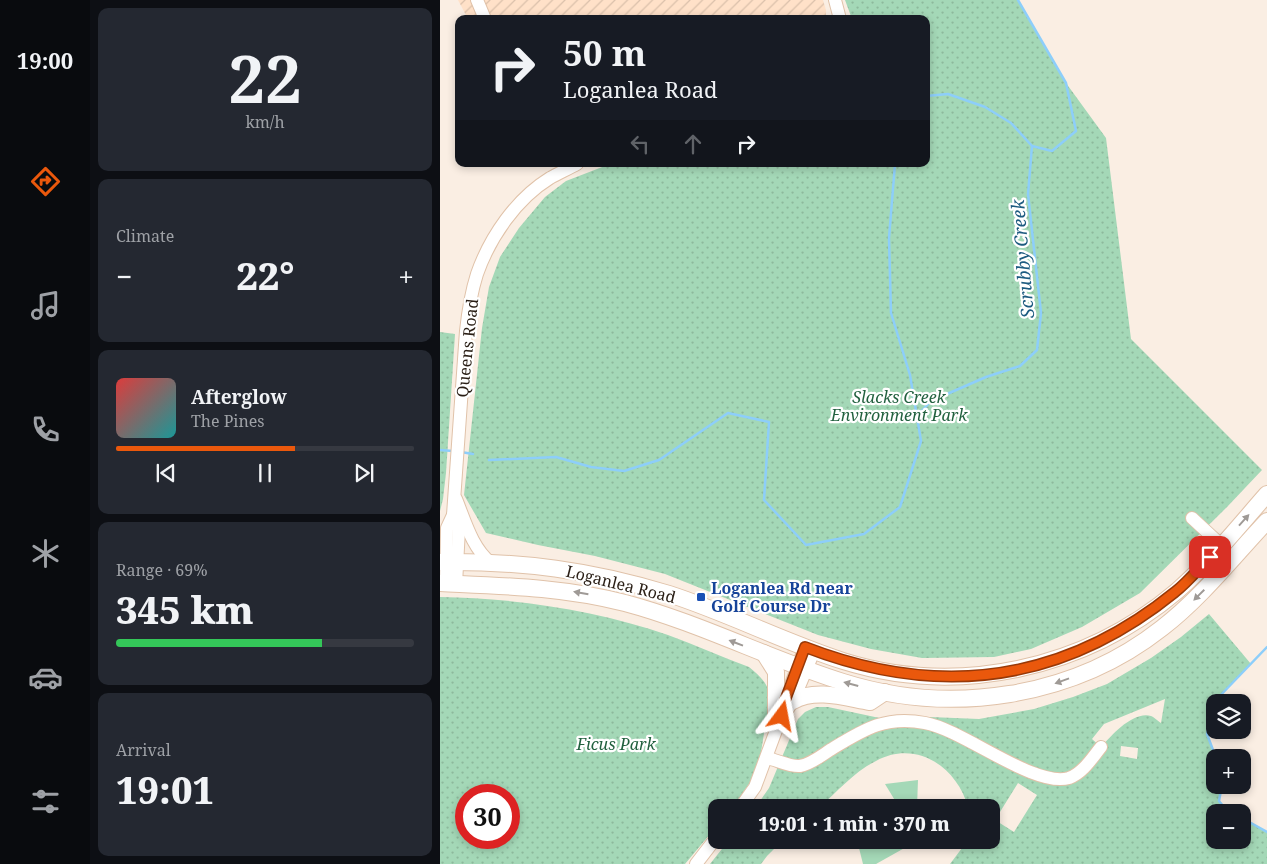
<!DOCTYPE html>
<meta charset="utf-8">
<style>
:root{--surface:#171b24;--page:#242831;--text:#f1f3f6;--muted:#9ea1a6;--line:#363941;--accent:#ea580c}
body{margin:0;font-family:"Noto Serif",serif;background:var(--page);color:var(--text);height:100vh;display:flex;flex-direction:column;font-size:19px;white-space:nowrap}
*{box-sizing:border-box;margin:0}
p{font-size:16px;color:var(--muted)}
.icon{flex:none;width:28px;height:28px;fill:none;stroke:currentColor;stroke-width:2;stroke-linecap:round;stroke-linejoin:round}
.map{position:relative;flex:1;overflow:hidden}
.details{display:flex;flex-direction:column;gap:8px;padding:8px;background:#0d0f14;width:350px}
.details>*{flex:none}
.guide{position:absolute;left:15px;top:15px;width:475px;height:152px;border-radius:10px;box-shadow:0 2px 8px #0003;background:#171b24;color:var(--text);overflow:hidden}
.controls{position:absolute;left:766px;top:694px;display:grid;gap:10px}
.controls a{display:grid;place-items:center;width:45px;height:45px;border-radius:10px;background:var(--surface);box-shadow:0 2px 8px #0003;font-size:25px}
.speed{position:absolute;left:15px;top:784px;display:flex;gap:10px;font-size:25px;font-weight:700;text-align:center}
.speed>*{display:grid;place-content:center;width:65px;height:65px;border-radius:50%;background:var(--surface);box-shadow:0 2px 8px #0003;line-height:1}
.speed .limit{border:8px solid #d22;background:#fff;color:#111}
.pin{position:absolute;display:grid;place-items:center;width:42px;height:42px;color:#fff;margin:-21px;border-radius:10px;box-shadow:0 2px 8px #0006}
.me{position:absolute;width:55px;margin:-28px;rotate:13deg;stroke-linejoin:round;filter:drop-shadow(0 0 4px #0008)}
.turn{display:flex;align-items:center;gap:18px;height:105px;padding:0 25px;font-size:22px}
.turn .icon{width:65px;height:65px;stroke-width:2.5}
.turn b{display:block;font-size:35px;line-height:42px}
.lanes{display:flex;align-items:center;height:48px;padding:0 25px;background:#0003;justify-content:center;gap:25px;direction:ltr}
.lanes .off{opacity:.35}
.big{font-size:38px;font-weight:800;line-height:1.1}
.details .card{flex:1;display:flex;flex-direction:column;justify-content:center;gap:8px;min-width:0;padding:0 18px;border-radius:10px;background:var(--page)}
.details .dial{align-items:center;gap:0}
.dial b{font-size:65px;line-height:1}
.song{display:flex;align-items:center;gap:15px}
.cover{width:60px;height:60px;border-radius:8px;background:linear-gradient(135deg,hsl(0 70% 55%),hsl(180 70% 35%))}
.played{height:5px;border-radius:2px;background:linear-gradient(90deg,var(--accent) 60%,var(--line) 60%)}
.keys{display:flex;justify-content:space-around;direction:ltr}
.heat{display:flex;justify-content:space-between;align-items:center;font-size:28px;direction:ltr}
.charge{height:8px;border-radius:4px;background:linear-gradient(90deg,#34c759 69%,var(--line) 0)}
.trip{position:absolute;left:268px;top:799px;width:292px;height:50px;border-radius:10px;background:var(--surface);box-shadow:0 2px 8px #0003;font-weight:800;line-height:50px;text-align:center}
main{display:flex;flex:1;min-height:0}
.tab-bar{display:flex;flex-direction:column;width:90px;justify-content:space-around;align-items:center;background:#090b0e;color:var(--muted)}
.tab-bar .icon{width:35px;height:35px}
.tab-bar .selected{color:var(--accent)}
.tab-bar b{font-size:22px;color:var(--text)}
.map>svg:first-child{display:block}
</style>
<main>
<nav class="tab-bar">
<b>19:00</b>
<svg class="icon selected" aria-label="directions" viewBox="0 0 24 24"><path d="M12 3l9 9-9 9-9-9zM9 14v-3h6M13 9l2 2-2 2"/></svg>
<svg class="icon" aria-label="music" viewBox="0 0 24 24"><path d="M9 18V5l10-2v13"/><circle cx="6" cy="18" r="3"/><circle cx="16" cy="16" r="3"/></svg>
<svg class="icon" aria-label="phone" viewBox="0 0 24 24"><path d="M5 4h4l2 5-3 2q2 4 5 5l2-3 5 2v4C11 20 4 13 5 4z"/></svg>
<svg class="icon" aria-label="climate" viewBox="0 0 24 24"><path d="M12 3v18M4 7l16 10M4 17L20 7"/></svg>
<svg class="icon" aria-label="car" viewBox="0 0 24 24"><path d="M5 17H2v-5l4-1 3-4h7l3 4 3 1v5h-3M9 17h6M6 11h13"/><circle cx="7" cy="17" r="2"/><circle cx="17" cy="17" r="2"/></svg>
<svg class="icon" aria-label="filters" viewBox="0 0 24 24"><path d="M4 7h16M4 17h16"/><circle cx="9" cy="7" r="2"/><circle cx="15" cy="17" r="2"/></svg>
</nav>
<section class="details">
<div class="card dial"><b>22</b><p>km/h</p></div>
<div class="card"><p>Climate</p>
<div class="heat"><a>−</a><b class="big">22°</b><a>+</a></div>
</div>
<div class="card">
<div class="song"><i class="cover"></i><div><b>Afterglow</b><p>The Pines</p></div></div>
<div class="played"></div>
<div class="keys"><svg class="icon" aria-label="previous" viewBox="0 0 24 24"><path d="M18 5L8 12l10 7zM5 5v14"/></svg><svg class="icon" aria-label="pause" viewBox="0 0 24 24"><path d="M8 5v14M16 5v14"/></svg><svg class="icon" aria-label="next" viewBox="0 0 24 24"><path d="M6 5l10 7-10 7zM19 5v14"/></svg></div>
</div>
<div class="card"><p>Range · 69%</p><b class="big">345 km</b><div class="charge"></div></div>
<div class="card"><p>Arrival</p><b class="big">19:01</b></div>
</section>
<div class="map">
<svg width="827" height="864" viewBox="0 0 827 864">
<defs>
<pattern id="industrial-furrows" width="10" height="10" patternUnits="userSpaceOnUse" patternTransform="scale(1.25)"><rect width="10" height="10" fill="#ffe1c8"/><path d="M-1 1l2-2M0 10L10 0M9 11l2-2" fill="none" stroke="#dbc1ab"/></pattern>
<pattern id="park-dots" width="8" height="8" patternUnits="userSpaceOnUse" patternTransform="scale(1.25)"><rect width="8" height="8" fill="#a4d8b7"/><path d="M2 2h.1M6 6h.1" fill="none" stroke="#8db99c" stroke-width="1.8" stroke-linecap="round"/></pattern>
</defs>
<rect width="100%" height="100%" fill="#faeee3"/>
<!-- industrial -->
<path fill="url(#industrial-furrows)" d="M18 0H383L386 10V19H28Z"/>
<!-- park -->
<g fill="url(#park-dots)" fill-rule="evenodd">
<path d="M405 0H578L626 83 666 138 691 339 822 470 787 507 700 593 642 627 591 649 554 657 482 658 431 649 378 635 225 574 155 556 98 545 46 533 24 495 42 328 49 287 60 257 79 228 105 197 126 181 170 164H486V19H412Z"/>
<path d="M0 332 15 334 6 473 3 499 0 511Z"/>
<path d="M0 597C74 598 157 610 228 635 255 645 282 657 309 667 319 675 328 683 330 696L318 771 293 807 276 808V827L245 864H0ZM26 795H69V838H26Z"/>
<path d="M769 614 811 664 775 701 767 734 776 757 775 758V785H782L779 801 788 812H775V840H802L803 818 806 819 827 832V864H510L522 848 525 840H551V808L528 807C517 767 476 739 436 761 415 771 397 792 380 807L315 808 329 788 358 719 365 712 376 707H388L449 720 477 721 490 717 539 719 594 709 633 697 667 684 711 658 741 637ZM725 699 721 723C718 721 714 717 711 716 693 711 672 735 661 747L652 739 664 724ZM681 746 698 748 697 759 680 756ZM578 783 597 795 574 832 555 820Z"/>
<path d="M289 840H343L327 856 321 864H270Z"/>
</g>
<!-- pitch -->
<g fill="#a4d8b7">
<path d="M478 780 477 807H459L445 784Z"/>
<path d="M417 840H481V841H477L436 864H423Z"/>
</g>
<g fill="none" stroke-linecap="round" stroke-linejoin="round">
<!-- stream -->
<g stroke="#8dcefa" stroke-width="2.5">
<path d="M486 96 508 94 545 107 571 123 592 146 612 151 636 131 626 83 578 0"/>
<path d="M477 416 491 401 546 377 580 366 597 350 601 313 588 194 592 146"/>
<path d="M0 450 13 451"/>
<path d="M21 452 33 454"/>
<path d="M49 460 116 457 151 467 184 471 219 460 288 413 329 422 324 500 366 545 424 534 460 507 481 441 470 375 451 313 449 238 455 164"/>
<path d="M776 758 767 734 775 701 827 647"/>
<path d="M782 785 779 801 788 812"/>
<path d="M802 818 827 832"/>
</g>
<defs>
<g id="minor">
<path d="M37 0 45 19"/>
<path d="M395 0 400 19"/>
<path d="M16 499C25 521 32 548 51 563"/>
<path d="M13 515 19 529 16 584"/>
<path d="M752 518 781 545"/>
<path d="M6 583 7 528 13 515 26 331C28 312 31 293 37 274 50 237 76 199 110 178 119 173 128 169 137 164"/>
<path d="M343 708 344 703 365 647"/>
<path d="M327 758C337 760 350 767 360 766 371 764 381 756 390 750 423 730 445 715 485 723 524 730 594 788 629 778 643 773 652 758 661 747"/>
<path d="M300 808 315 787 338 725 343 716 353 701 374 651"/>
<path d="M256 864 276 838"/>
</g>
<g id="major">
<path d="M0 562C81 561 151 570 229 594 288 613 344 642 403 661 518 697 645 669 737 591 770 562 798 527 827 494"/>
<path d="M0 583C64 586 122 587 185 603 260 623 329 659 403 682 511 716 633 698 722 628 762 597 793 557 827 521"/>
<path d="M324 653 336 672V715L338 725"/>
<path d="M353 701C376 688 406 698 430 702L445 692"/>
</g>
</defs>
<!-- minor casing -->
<use href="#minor" stroke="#e0c2a9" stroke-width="14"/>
<!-- major casing -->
<use href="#major" stroke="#e0c2a9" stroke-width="18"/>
<!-- minor -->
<use href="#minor" stroke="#fff" stroke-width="12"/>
<!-- major -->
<use href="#major" stroke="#fff" stroke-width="16"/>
</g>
<!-- one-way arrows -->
<defs><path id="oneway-solid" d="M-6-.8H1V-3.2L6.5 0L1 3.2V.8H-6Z" transform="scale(1.25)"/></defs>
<g fill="#9f9a96">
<use href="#oneway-solid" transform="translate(804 520) rotate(-48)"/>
<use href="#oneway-solid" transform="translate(141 593) rotate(-170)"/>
<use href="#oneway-solid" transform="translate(759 595) rotate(135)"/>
<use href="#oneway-solid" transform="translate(296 643) rotate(-159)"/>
<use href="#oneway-solid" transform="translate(622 681) rotate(160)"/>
<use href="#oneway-solid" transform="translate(411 684) rotate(-165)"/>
</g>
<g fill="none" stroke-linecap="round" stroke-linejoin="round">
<defs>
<path id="route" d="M342 716 344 703 365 647C499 699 623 683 735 592 748 582 759 568 770 557"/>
</defs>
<!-- route casing -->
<use href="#route" stroke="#983908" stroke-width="12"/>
<!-- route -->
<use href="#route" stroke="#ea580c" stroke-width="9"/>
</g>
<!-- markers -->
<rect fill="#1a4fb4" stroke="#fff" stroke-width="2" x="256" y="592" width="10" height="10" rx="2.5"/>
<g text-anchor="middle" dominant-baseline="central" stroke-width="4.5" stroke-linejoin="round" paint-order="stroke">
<!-- street labels -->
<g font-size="16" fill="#291e15" stroke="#fff">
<text transform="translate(27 348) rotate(-84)">Queens Road</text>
<text transform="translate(181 584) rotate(14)">Loganlea Road</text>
</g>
<!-- park labels -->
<g font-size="16" font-style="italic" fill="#22613f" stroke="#fff">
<text x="459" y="397">Slacks Creek<tspan x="459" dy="18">Environment Park</tspan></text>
<text x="176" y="744">Ficus Park</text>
</g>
<!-- transit labels -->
<g font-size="16" font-weight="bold" fill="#164399" stroke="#fff" text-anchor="start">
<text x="271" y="588">Loganlea Rd near<tspan x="271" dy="18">Golf Course Dr</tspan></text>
</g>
<!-- water labels -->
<g font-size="18" font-style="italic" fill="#1d5b80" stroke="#fff">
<text transform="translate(582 259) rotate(-95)">Scrubby Creek</text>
</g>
</g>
</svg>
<div class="controls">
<a><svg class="icon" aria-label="layers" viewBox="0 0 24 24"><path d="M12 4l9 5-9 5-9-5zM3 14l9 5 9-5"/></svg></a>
<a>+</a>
<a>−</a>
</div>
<div class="speed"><div class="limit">30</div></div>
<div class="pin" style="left:770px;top:557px;background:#d93025"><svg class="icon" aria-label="arrive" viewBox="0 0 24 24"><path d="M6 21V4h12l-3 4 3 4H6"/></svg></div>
<svg class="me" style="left:342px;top:716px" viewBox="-20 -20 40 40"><path d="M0-17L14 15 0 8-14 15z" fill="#ea580c" stroke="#fff" stroke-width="4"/></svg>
<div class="trip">19:01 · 1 min · 370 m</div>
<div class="guide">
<div class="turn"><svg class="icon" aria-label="right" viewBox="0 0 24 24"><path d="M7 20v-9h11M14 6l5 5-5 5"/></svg><div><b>50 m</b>Loganlea Road</div></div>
<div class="lanes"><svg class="icon off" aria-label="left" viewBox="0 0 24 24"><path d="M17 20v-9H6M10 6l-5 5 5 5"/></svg><svg class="icon off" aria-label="ahead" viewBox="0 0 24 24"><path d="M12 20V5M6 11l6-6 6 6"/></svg><svg class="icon" aria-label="right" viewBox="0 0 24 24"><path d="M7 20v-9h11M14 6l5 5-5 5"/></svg></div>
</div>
</div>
</main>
